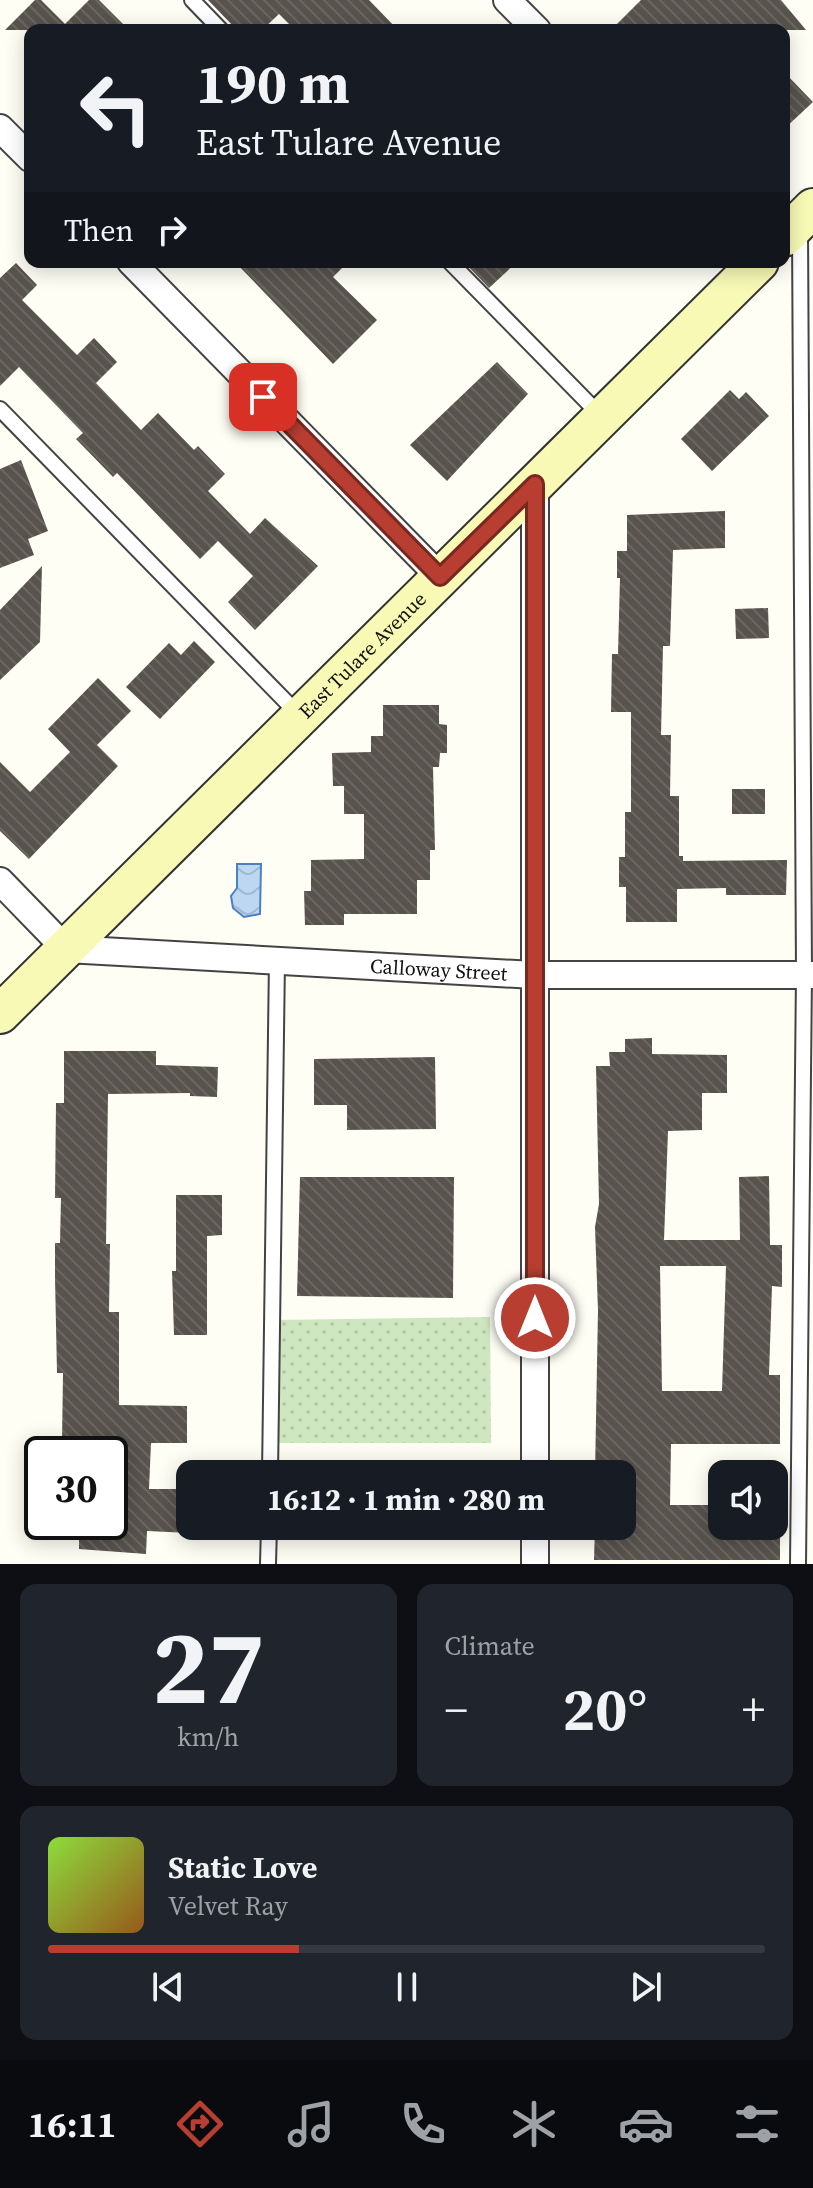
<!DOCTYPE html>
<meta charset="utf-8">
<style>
:root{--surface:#171b24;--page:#20242c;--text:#f1f3f6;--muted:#9ea1a6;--line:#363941;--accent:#b83e31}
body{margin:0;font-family:"Source Serif 4",serif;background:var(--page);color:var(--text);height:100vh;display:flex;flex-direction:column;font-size:30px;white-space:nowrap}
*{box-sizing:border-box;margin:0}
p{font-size:26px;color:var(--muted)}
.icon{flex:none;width:44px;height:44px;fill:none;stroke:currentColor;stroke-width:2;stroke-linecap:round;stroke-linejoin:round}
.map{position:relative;height:1564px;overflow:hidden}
.side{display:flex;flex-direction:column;gap:20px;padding:20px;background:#0d0f14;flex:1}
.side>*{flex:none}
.hud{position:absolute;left:24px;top:24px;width:766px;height:244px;border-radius:16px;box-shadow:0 4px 20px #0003;background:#171b24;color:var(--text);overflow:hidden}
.fabs{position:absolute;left:708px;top:1460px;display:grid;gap:16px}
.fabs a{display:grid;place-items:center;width:80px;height:80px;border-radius:16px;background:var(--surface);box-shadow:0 4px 20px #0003;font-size:40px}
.speed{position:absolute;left:24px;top:1436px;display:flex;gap:16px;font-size:40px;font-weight:700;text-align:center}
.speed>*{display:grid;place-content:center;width:104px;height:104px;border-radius:50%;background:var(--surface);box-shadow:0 4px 20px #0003;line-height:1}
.speed .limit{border:4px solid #111;border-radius:12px;background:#fff;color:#111}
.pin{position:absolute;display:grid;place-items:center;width:68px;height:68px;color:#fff;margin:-34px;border-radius:16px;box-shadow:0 4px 12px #0006}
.me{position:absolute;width:88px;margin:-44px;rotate:0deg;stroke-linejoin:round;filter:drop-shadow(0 0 6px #0008)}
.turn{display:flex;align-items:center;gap:28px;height:168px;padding:0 40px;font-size:36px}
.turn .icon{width:104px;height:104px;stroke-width:2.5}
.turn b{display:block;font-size:56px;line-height:68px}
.then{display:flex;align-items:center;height:76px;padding:0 40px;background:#0003;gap:16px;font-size:30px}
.big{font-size:60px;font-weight:700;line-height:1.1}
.side .card{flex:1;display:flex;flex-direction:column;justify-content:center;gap:12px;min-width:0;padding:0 28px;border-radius:16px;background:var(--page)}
.side .dial{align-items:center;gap:0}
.dial b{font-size:104px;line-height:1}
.song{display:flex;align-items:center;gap:24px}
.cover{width:96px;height:96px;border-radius:12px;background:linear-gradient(135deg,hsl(90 70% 55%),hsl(30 70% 35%))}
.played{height:8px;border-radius:4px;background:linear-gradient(90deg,var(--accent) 35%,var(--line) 35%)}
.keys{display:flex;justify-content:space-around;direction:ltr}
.heat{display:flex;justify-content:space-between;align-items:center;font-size:44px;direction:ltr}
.side .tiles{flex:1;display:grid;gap:20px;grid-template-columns:1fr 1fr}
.card:last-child{grid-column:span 2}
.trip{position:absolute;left:176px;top:1460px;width:460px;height:80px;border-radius:16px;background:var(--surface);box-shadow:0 4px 20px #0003;font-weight:700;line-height:80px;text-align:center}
.menu{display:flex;height:128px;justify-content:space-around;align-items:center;background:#090b0e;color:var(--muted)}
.menu .icon{width:56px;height:56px}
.menu .selected{color:var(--accent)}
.menu b{font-size:36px;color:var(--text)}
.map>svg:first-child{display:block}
</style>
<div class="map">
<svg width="813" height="1564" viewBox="0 0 813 1564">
<defs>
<pattern id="grass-dots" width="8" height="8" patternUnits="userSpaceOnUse" patternTransform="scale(2)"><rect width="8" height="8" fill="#cfe7c0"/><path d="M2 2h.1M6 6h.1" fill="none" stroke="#b1c5a4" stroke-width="1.8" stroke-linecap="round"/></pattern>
<pattern id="water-waves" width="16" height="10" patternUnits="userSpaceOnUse" patternTransform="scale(2)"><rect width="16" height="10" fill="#bdd7f2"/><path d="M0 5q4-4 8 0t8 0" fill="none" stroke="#a1b8ce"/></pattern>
<pattern id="building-back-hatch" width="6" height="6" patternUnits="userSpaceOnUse" patternTransform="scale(2)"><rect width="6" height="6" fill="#58534d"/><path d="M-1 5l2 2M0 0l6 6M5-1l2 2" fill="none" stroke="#6b6762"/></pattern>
</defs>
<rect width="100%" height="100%" fill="#fefef5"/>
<!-- grass -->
<path fill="url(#grass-dots)" d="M490 1317 491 1443H274L273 1320Z"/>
<!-- water -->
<path fill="url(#water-waves)" stroke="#4982c4" stroke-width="2" d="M237 864H261L260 914 244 917 233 908 231 896 237 888Z"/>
<!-- building -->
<g fill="url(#building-back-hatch)" fill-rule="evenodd">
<path d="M35 0H41L65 24 89 0H99L129 30H5Z"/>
<path d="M208 0H369L398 30H295L279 14 262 30H237Z"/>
<path d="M641 0H781L806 30H611Z"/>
<path d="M784 72 813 102 784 129Z"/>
<path d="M235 262H348L333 277 377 320 333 364Z"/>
<path d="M464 262H517L489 288Z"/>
<path d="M16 263 37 285 22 300 77 355 94 338 117 362 96 383 141 430 158 413 194 450 198 446 225 474 208 491 250 534 265 518 318 566 255 630 228 602 253 576 218 541 200 559 117 473 113 477 76 439 83 433 19 367 0 386V278Z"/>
<path d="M497 362 528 394 447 481 410 445Z"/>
<path d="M730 390 739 399 746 392 769 416 712 471 681 439Z"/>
<path d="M21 460 48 531 28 539 34 555 0 568V469Z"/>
<path d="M725 511V548L673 550 670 646H663L661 735H671L670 796H679V856H683V861L787 860 786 895H726V888L677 889V922H626V887H619V857H625V812H631V712H611L612 654H618L620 578H617V551H627V515Z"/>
<path d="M42 566 40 642 0 680V610Z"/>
<path d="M768 608 769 638 736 639 735 609Z"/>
<path d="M194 641 215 662 160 719 126 687 169 643 181 655Z"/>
<path d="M98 678 131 711 97 745 118 766 29 859 0 831V762L30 792 70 752 48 729Z"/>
<path d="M383 705H439V724L447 725V753H440L439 767H433L435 850H430V880H417V914H344V925H305L304 891H311V860L364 859V814H344V786H333L332 753 371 752V736H383Z"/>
<rect x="732" y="789" width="33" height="25"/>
<path d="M652 1038V1054L727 1055V1093H702V1130L668 1131 664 1240H740L739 1177 769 1176 770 1245H782V1287L772 1286 769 1375H780V1444H671L670 1505H722V1526H780V1560H594L595 1526H622V1474H595L598 1310 595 1227 599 1204 596 1066H610L609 1052H625V1039ZM660 1266H726L722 1391H662Z"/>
<path d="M64 1051H156V1065L218 1067 217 1097 190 1096V1093L108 1094 106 1244H110L109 1312H119V1405L187 1406V1443H151L149 1489H190V1533L147 1531 146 1554 79 1549V1522H110V1443L62 1442 63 1373H57L55 1278V1243H60L61 1198H55L56 1103H64Z"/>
<path d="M435 1057 436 1129 347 1130V1105H314V1059Z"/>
<path d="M300 1177H454L453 1298 297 1296Z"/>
<path d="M176 1195H222V1235L207 1236V1335H174L172 1271H176Z"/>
</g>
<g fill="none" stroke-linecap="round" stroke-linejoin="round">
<defs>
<g id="lane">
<path d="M192 0 221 30"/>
<path d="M450 262 602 417"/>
<path d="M0 409 300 716"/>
<path d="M270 1474 277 960"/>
<path d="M268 1564 269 1526"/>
<path d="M798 1564 804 975 800 228"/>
</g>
<g id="street">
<path d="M507 0 537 30"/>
<path d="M0 128 30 158"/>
<path d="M131 262 440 577"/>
<path id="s1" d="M0 881 66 949 534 975H813"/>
<path d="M535 1474V484"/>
<path d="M535 1526V1564"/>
</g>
<g id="secondary">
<path d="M784 237 813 208"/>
<path id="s2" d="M0 1014 759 262"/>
</g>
</defs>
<!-- lane casing -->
<use href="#lane" stroke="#434343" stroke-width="18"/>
<!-- street casing -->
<use href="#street" stroke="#434343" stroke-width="30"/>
<!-- secondary casing -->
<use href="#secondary" stroke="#323232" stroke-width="42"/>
<!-- lane -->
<use href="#lane" stroke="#fff" stroke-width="14"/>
<!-- street -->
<use href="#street" stroke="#fff" stroke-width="26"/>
<!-- secondary -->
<use href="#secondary" stroke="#f7f9b5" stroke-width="38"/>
</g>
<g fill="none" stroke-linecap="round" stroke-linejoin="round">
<defs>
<path id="route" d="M263 397 440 577 535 484V1318"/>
</defs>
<!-- route casing -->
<use href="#route" stroke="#782820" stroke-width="20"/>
<!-- route -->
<use href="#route" stroke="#b83e31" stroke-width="14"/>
</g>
<g text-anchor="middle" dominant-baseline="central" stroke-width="8" stroke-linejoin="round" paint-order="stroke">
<!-- street labels -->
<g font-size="20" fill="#101010" stroke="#fff">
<text stroke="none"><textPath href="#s2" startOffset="510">East Tulare Avenue</textPath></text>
<text stroke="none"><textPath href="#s1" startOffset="468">Calloway Street</textPath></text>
</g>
</g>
</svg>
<div class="fabs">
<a><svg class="icon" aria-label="sound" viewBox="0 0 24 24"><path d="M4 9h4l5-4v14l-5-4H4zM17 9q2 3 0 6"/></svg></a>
</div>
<div class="speed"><div class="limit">30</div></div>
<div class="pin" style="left:263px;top:397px;background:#d93025"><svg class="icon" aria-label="arrive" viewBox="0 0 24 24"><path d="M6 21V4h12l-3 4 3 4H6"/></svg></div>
<svg class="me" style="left:535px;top:1318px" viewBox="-20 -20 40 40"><circle r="17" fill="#b83e31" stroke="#fff" stroke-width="3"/><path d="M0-11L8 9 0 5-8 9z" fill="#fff"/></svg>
<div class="trip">16:12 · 1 min · 280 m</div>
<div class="hud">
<div class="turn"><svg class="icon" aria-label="left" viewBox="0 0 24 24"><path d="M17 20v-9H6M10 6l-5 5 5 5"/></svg><div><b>190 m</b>East Tulare Avenue</div></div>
<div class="then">Then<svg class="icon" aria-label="right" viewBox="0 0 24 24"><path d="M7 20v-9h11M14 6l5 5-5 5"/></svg></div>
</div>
</div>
<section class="side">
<div class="tiles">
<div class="card dial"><b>27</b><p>km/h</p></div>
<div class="card"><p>Climate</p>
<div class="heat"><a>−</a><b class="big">20°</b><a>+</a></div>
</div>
<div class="card">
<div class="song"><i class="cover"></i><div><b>Static Love</b><p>Velvet Ray</p></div></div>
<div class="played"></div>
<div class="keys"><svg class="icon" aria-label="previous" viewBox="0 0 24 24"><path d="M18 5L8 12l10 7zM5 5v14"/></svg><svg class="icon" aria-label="pause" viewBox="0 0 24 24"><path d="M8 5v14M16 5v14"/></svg><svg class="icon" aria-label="next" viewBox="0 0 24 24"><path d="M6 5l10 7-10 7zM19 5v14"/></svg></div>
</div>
</div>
</section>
<nav class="menu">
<b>16:11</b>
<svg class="icon selected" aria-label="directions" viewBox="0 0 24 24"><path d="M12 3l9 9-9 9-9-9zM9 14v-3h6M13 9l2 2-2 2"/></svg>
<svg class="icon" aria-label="music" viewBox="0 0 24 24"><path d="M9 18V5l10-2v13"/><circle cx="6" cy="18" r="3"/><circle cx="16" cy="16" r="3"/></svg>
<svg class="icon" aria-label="phone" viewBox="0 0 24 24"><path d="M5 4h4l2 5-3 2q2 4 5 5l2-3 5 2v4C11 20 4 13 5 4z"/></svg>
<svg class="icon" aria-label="climate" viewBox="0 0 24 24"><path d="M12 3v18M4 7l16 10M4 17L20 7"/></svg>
<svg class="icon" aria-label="car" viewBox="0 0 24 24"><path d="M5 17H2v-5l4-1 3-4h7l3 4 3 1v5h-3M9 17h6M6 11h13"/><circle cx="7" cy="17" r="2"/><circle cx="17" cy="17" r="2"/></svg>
<svg class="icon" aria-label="filters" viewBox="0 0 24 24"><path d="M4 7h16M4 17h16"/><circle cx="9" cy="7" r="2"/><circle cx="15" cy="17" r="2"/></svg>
</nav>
